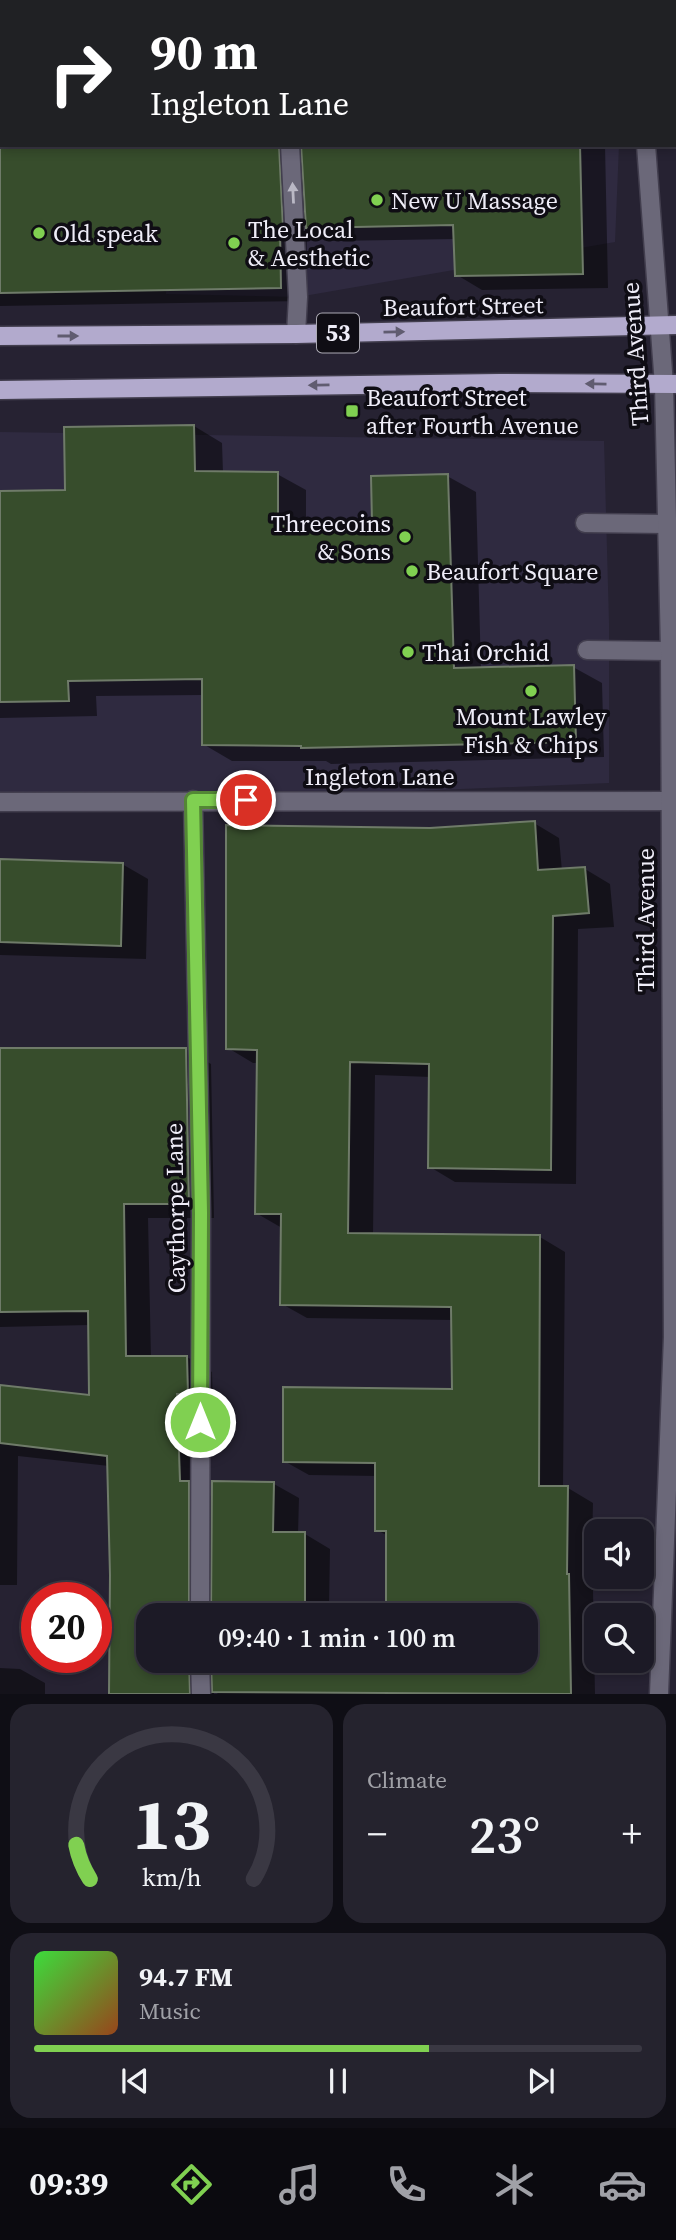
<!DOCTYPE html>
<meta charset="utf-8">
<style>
:root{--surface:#1c1a26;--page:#25232e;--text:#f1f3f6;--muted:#a0a1a7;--line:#3a3843;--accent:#80d051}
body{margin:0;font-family:"Source Serif 4",serif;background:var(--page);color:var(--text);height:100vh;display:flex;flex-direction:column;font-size:26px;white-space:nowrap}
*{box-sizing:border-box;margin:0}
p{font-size:23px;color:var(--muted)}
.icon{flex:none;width:38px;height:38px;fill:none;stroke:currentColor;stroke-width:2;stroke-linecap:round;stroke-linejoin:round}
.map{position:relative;height:1694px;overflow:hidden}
.details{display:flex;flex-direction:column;gap:10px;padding:10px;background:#0f0e15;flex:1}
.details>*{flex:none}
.guide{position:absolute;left:0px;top:0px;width:677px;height:147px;box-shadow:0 4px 10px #0003,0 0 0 2px var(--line);background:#202124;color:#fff;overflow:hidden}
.buttons{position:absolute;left:584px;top:1519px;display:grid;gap:14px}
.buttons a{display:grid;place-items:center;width:70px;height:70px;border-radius:14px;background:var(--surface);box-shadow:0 4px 10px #0003,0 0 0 2px var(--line);font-size:35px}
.speed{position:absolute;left:21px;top:1582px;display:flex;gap:14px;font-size:35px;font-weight:700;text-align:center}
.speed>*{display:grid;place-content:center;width:91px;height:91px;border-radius:50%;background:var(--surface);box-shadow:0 4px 10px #0003,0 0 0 2px var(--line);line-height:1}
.speed .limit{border:10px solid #d22;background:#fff;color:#111}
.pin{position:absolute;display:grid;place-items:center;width:60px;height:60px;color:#fff;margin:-30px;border:4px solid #fff;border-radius:50%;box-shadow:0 2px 7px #0007}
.me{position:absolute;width:77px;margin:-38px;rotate:0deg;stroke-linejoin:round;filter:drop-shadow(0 0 5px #0008)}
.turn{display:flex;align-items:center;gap:24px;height:147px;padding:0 35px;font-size:32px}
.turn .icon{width:91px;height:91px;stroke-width:2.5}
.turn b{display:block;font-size:49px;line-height:60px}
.big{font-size:52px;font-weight:600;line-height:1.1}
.details .tile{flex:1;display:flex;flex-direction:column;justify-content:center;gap:10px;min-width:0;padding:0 24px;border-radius:21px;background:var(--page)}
.details .dial{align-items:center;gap:0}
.dial svg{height:182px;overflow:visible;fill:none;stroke:var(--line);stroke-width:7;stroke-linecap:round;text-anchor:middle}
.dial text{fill:var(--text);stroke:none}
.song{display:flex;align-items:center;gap:21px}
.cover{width:84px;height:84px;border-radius:10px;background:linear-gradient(135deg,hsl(120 70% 55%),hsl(20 70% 35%))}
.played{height:7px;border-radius:4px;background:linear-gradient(90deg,var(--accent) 65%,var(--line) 65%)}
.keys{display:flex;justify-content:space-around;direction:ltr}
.heat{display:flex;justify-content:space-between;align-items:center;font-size:38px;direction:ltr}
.details .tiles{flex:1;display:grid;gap:10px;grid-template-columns:1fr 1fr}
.tile:last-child{grid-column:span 2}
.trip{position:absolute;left:136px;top:1603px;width:402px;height:70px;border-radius:21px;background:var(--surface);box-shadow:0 4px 10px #0003,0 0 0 2px var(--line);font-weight:600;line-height:70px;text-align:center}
.dock{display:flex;height:112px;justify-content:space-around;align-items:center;background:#0b0a0f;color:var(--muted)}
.dock .icon{width:49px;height:49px}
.dock .selected{color:var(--accent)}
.dock b{font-size:32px;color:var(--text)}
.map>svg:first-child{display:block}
</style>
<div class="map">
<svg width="676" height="1694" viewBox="0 0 676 1694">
<rect width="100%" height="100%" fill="#262232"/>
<!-- built -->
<g fill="#2f2a40">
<path d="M173 0H625L173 2Z"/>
<path d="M169 145H619L615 242 298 297 166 294Z"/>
<path d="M0 432 604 441 609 623V783L193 800 0 802Z"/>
</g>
<!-- shadow -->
<g fill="#0007" fill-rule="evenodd">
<path d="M0 0H389L2 2V145H275L304 162V158L282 145H605L608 288 482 290 457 275 456 239 333 241 307 226 306 301 0 306Z"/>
<path d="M194 426 222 443 223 473 277 474 306 490V527L374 525 447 476 476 492 481 669 573 667 602 683 604 757 331 764 326 761H232L203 744V695L96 696 97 716 0 718V493L67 491Z"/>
<path d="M534 823 559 838 562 871 585 869 610 884 614 927 578 929 576 1184 455 1182 430 1167 431 1077 375 1075 373 1235 540 1237 565 1252 563 1488H568L593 1503 591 1589 593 1590 595 1694H218L214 1691V1694H111V1575L109 1466 18 1456 17 1585H0V1386L91 1397 90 1325 0 1327V1050L186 1049 211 1064 214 1218H148L151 1358 187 1357 212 1372 213 1408H202L204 1492 213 1497 274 1484 299 1498 298 1534H305L330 1549 329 1606 388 1607V1536L377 1530V1476L309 1475 284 1461 454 1390 453 1320 307 1318 282 1304V1228L256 1213 259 1063H253L228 1048 430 830ZM149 1615H527V1661H149Z"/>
<path d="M0 861 122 864 148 879 146 959 0 955Z"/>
<path d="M0 1668 20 1669 45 1683V1694H0Z"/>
</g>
<!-- building -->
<g fill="#374d2c" stroke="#6f7b69" stroke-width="2">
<path d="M0 145H279L283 228H280L281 288 0 293Z"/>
<path d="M301 145H580L583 274 455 276 453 225 306 228Z"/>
<path d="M194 425 195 471 278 472V526L372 523 371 476 448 474 454 668 574 665 576 742 301 748V746L202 745V679L68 681 69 701 0 702V491L65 490 64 427Z"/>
<path d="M535 821 538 870 585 867 589 913 553 916 551 1170 428 1168 429 1064 350 1062 348 1233 540 1235 539 1486H568L567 1574H569L571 1694 212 1692 211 1661H527V1615H211L212 1481 274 1482 273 1532H305V1604L386 1605V1531H375V1463L283 1462V1387L452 1389 451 1307 280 1305 281 1214H255L257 1050 226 1049V825L430 828Z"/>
<path d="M0 859 123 863 121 946 0 942Z"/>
<path d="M0 1048H186L189 1204H124L126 1356H187L188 1394H177L180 1481H189V1615H149V1661H189L190 1694H109L110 1575 107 1456 0 1443V1385L89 1395 88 1311 0 1312Z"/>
</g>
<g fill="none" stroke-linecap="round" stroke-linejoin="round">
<defs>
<g id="lane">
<path d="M283 0V2"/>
<path d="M290 145 298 297 296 334"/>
<path d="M585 523 666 524"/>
<path d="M587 650 670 651"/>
<path d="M193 800 201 1213 200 1615"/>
<path d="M0 802 676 801"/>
<path d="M200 1661 201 1694"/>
</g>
<g id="street">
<path d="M637 0V2"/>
<path d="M646 145 664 385 670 651 673 1337 659 1694"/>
</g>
<g id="primary">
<path d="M0 336 296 334 676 325"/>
<path d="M0 390 499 383 676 384"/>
</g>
</defs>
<!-- lane casing -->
<use href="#lane" stroke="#423e4e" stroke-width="21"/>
<!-- street casing -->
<use href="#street" stroke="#423e4e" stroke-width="21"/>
<!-- primary casing -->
<use href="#primary" stroke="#423e4e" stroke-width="21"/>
<!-- lane -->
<use href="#lane" stroke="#6b6879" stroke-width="18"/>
<!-- street -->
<use href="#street" stroke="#6b6879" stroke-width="18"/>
<!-- primary -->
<use href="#primary" stroke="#b2aacd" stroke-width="18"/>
</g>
<!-- one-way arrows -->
<defs><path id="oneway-solid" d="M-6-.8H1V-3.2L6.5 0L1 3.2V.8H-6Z" transform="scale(1.75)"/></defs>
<use fill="#bab8c5" href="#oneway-solid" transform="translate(293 193) rotate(-93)"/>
<g fill="#605c70">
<use href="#oneway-solid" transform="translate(394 332) rotate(-1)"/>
<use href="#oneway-solid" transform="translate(68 336)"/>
<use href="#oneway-solid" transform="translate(596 384) rotate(-179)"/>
<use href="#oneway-solid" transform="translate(319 385) rotate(179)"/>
</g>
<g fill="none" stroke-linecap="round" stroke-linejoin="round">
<defs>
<path id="route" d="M200 1422 201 1213 193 800H246"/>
</defs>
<!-- route casing -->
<use href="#route" stroke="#538735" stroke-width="18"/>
<!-- route -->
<use href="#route" stroke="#80d051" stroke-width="12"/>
</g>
<!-- markers -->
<g fill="#80d051" stroke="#0f0d14" stroke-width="2.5">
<circle cx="377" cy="200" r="7"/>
<circle cx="39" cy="233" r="7"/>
<circle cx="234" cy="243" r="7"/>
<rect x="345" y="404" width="14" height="14" rx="3.5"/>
<circle cx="405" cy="537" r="7"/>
<circle cx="412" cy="571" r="7"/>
<circle cx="408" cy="652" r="7"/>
<circle cx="531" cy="691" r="7"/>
</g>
<g text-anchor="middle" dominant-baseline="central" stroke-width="7" stroke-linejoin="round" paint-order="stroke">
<!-- shield labels -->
<rect fill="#0f0d14" stroke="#acaab4" stroke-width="2" x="317" y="313.5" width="42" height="39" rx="5"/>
<g font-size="23" font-weight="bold" fill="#efedf8">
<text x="338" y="333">53</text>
</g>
<!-- poi labels -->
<g font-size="24" fill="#efedf8" stroke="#0f0d14" text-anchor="start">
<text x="391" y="200">New U Massage</text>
<text x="248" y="229">The Local<tspan x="248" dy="28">&amp; Aesthetic</tspan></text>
<text x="53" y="233">Old speak</text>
<text x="366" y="397">Beaufort Street<tspan x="366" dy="28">after Fourth Avenue</tspan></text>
<text x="391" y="523" text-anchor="end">Threecoins<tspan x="391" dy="28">&amp; Sons</tspan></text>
<text x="426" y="571">Beaufort Square</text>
<text x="422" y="652">Thai Orchid</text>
<text x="531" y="716" text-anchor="middle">Mount Lawley<tspan x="531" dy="28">Fish &amp; Chips</tspan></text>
</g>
<!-- street labels -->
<g font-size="24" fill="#efedf8" stroke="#0f0d14">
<text transform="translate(463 306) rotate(-1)">Beaufort Street</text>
<text transform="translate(635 354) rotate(-94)">Third Avenue</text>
<text x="380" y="776">Ingleton Lane</text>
<text transform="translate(645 920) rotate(-90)">Third Avenue</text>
<text transform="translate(175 1208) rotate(-91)">Caythorpe Lane</text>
</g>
</g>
</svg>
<div class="buttons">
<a><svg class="icon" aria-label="sound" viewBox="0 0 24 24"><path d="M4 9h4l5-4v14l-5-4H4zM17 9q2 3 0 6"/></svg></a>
<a><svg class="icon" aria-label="search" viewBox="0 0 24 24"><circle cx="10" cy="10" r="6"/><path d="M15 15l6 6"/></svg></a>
</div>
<div class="speed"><div class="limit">20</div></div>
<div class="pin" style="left:246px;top:800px;background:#d93025"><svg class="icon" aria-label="arrive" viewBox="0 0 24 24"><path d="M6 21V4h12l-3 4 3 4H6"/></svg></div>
<svg class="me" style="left:200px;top:1422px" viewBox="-20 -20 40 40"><circle r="17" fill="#80d051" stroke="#fff" stroke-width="3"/><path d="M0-11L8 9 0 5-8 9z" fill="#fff"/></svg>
<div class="trip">09:40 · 1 min · 100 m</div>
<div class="guide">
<div class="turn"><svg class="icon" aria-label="right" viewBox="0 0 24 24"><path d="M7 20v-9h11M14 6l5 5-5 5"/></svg><div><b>90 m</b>Ingleton Lane</div></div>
</div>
</div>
<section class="details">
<div class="tiles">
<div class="tile dial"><svg viewBox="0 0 100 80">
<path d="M14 69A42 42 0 1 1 86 69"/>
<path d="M14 69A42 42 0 0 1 8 54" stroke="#80d051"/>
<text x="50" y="56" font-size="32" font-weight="700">13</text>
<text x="50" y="72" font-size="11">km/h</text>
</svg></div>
<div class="tile"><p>Climate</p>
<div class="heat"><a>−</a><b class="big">23°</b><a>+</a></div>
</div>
<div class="tile">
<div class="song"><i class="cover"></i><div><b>94.7 FM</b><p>Music</p></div></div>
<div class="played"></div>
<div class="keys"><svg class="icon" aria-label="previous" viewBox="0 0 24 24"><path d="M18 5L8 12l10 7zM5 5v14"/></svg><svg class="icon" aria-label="pause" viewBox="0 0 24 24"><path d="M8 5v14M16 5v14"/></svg><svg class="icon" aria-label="next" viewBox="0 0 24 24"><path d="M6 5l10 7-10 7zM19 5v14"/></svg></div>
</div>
</div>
</section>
<nav class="dock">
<b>09:39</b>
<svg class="icon selected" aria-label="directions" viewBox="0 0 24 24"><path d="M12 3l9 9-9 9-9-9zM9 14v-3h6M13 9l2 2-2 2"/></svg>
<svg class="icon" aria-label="music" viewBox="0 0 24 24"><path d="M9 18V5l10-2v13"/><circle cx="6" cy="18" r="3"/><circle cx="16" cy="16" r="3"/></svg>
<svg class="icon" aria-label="phone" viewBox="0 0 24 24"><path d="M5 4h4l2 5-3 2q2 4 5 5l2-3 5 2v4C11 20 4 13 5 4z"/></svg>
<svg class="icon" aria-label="climate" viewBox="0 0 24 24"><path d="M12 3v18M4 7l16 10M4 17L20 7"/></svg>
<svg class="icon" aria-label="car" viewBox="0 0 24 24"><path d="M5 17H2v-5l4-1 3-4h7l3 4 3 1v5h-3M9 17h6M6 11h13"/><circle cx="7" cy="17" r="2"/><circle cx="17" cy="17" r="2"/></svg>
</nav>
